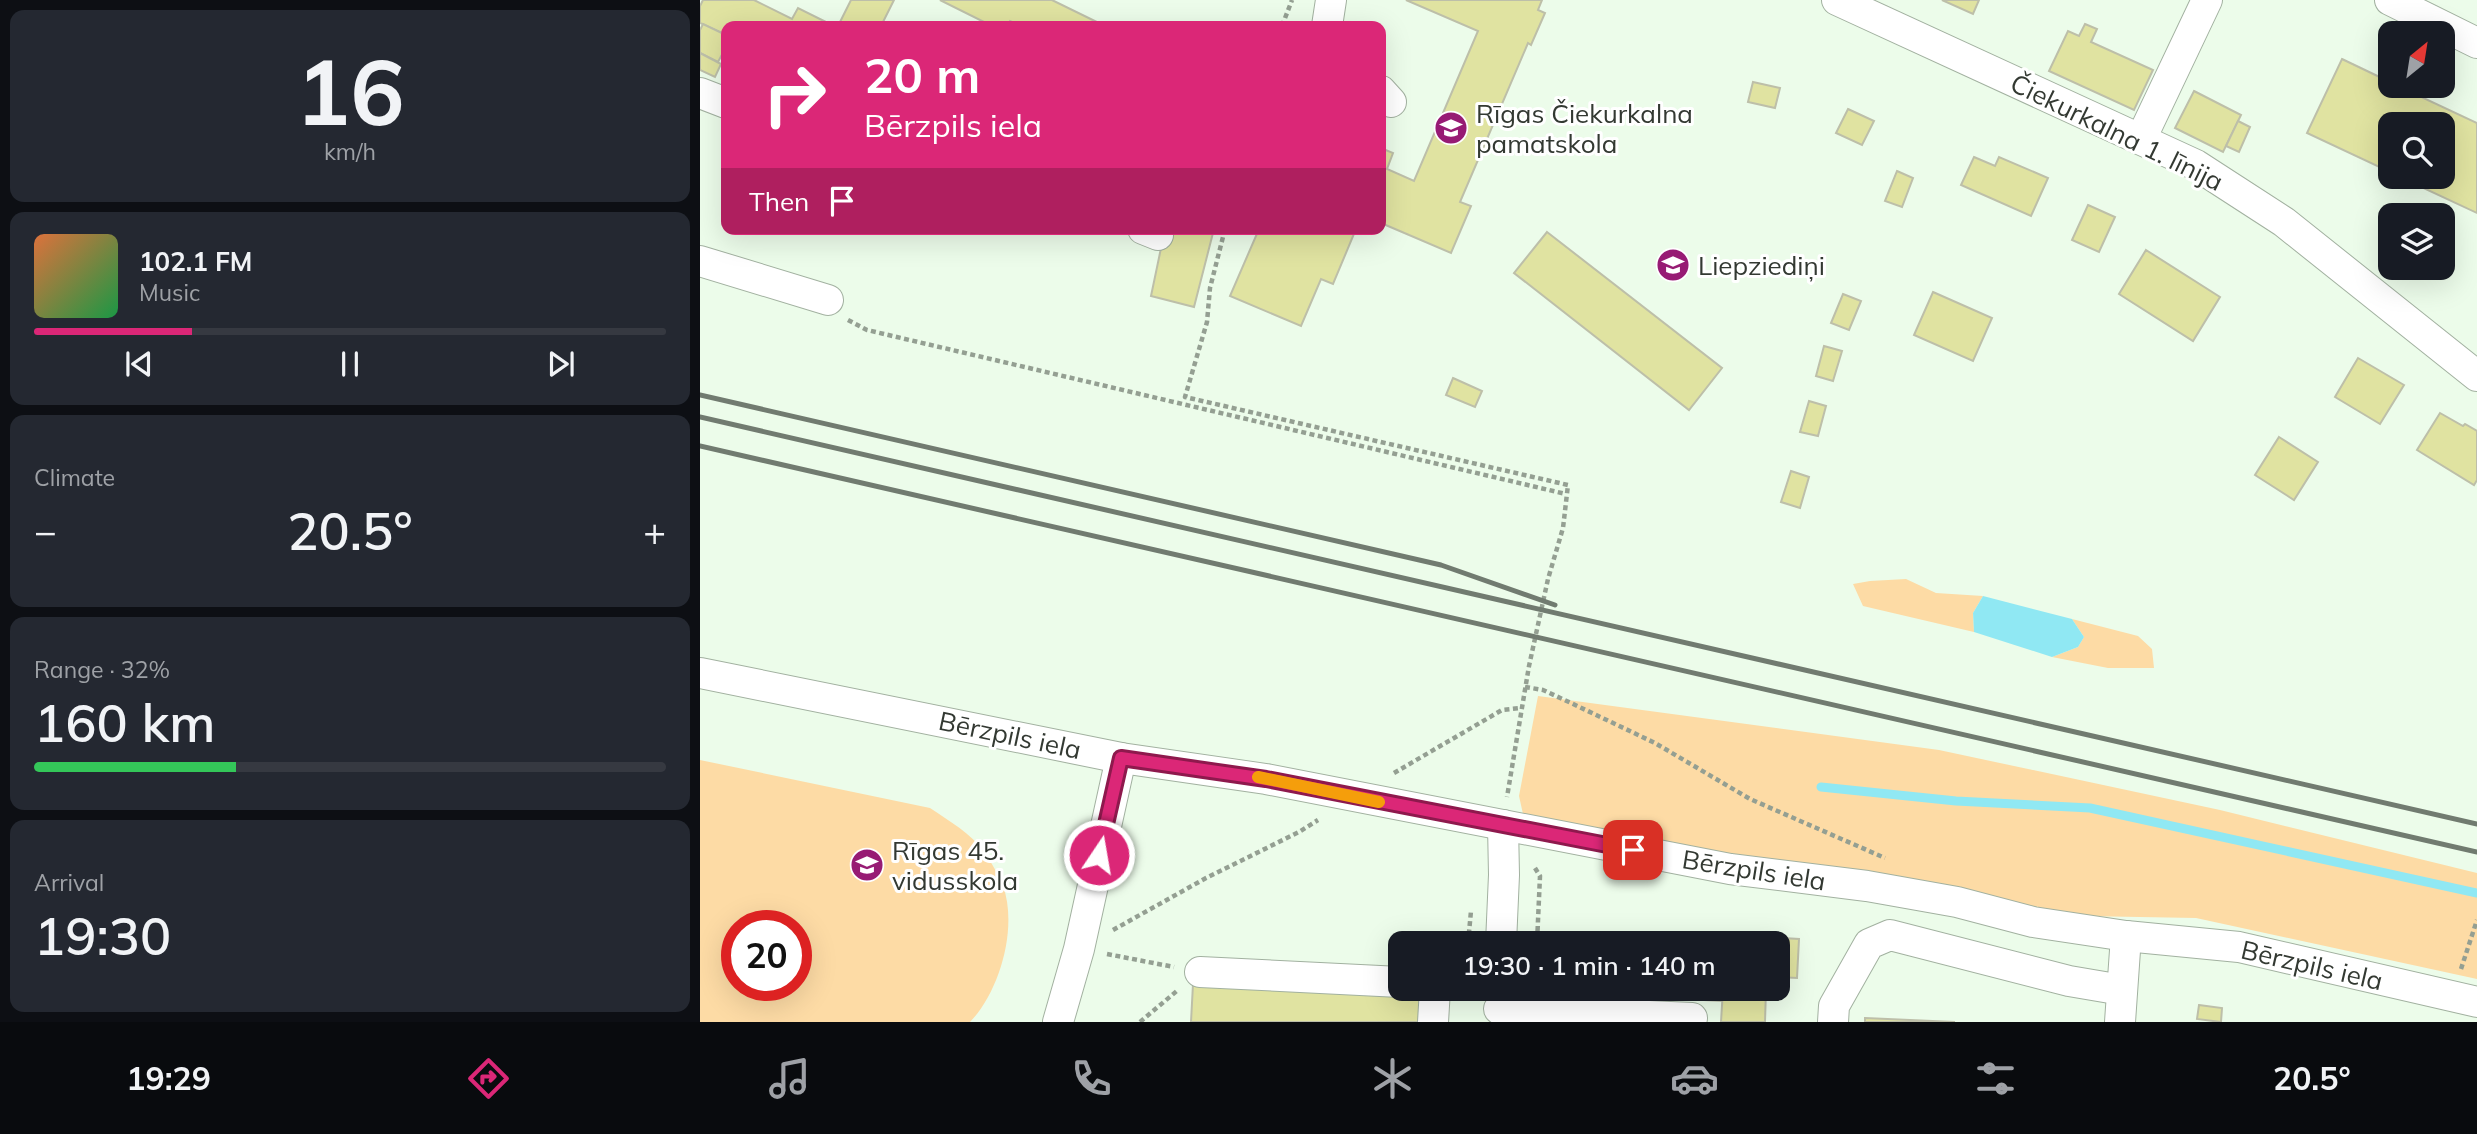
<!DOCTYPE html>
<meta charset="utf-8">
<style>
:root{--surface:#171b24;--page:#242831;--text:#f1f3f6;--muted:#9ea1a6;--line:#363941;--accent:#db2777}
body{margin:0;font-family:Mulish,sans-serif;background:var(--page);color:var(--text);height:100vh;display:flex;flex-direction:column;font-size:26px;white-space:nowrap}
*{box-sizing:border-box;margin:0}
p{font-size:23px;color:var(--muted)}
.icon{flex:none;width:38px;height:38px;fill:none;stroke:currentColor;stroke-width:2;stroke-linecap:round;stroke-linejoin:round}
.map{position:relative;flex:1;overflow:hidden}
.sheet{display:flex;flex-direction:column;gap:10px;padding:10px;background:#0d0f14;width:700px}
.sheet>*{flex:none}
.hud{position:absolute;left:21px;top:21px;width:665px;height:214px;border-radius:14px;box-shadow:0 7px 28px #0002;background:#db2777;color:#fff;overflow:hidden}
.needle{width:46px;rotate:30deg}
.buttons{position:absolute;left:1678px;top:21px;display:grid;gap:14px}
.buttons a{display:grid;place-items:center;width:77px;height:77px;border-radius:14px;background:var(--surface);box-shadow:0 7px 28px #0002;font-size:35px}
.speed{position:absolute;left:21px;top:910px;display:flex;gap:14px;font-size:35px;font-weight:700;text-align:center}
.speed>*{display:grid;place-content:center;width:91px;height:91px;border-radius:50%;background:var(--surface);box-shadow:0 7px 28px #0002;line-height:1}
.speed .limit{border:10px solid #d22;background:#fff;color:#111}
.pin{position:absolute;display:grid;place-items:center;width:60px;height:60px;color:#fff;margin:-30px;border-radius:14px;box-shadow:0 4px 10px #0006}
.me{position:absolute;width:77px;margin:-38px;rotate:12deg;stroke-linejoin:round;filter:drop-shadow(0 0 5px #0008)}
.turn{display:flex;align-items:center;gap:24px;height:147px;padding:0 28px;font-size:32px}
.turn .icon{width:91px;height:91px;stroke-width:2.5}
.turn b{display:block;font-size:49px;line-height:60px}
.then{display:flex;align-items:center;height:66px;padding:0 28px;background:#0003;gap:14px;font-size:26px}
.big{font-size:52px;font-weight:600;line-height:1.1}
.sheet .widget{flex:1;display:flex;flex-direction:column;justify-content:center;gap:10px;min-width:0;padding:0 24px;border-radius:14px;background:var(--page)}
.sheet .dial{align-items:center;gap:0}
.dial b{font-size:91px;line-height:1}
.song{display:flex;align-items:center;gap:21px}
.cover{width:84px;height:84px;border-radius:10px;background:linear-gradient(135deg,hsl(20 70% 55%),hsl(140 70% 35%))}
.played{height:7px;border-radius:4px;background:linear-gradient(90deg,var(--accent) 25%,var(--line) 25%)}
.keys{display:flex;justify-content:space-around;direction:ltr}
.heat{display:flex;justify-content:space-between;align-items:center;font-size:38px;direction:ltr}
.charge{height:10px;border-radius:5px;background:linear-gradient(90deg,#34c759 32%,var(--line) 0)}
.trip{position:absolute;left:688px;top:931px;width:402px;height:70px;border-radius:14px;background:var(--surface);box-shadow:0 7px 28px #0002;font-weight:600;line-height:70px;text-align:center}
.dock{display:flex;height:112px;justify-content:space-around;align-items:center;background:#090b0e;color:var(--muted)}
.dock .icon{width:49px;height:49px}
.dock .on{color:var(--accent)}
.dock b{font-size:32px;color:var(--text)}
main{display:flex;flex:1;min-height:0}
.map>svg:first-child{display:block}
</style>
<main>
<section class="sheet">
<div class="widget dial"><b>16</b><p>km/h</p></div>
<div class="widget">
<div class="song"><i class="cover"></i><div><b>102.1 FM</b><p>Music</p></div></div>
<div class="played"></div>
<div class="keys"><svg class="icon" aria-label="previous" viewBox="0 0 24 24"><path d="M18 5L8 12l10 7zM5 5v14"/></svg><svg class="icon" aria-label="pause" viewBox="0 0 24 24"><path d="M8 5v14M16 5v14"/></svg><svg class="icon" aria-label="next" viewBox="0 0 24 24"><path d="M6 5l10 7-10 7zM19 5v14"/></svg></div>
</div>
<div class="widget"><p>Climate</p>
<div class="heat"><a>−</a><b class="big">20.5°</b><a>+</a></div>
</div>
<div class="widget"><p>Range · 32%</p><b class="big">160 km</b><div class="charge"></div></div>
<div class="widget"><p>Arrival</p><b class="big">19:30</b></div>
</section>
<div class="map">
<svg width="1777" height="1022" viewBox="0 0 1777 1022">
<rect width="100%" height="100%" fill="#ecfcea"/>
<!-- green -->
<g fill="#fddba5" fill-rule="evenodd">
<path d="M1206 579 1236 593 1283 596 1273 613 1274 632 1163 606 1153 584 1170 581Z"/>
<path d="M1372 619 1438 636 1452 649 1454 668H1408L1352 657 1378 647 1384 637Z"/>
<path d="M838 696 1239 750 1520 810 1777 873V979L1496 918 1383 916 1184 876 1064 860 823 814 819 796Z"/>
<path d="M0 760 230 808C249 821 271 833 284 852 291 862 299 875 303 886 318 927 300 991 270 1022H0ZM37 926H96V985H37Z"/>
</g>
<!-- water -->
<path fill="#90e8f3" d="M1283 596 1372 619 1384 637 1378 647 1352 657 1274 632 1273 613Z"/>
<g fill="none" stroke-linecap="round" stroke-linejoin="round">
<!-- stream -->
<path stroke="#90e8f3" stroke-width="9" d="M1121 787 1256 801 1390 808 1777 893"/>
</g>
<!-- building -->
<g fill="#e0e3a1" stroke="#bdbfa9" stroke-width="2">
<path d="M3 0H54L92 19 98 8 134 26H26V35L0 23V6Z"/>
<path d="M151 0H194L181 26H138Z"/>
<path d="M240 0H352L405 26H321L310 21 307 26H292Z"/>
<path d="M706 0H842L838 10 845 13 831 45 828 43 760 202 771 206 751 253 681 223V148L693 153 687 169 714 181 778 31Z"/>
<path d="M1242 0H1279L1273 14Z"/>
<path d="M3 24 26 35V47L18 62 0 53V30Z"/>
<path d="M1385 24 1397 29 1391 42 1453 70 1434 110 1349 71 1368 31 1379 36Z"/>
<path d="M0 53 21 64 15 77 0 70Z"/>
<path d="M1642 59 1690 82V86H1698L1777 123V213L1700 177H1743V124H1690V172L1607 133Z"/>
<path d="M1053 82 1080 88 1075 108 1048 102Z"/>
<path d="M1494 91 1541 115 1523 152 1475 128Z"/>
<path d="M1148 109 1174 121 1162 145 1136 133Z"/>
<path d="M1538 121 1550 127 1539 152 1526 146Z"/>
<path d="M1274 157 1295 166 1299 157 1348 178 1331 216 1261 185Z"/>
<path d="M1197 171 1213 178 1202 207 1185 201Z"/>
<path d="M1388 205 1415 217 1399 252 1372 240Z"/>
<path d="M465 229H514L494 307 451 296Z"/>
<path d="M559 229H656L633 284 621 279 601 326 530 296Z"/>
<path d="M847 232 1022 368 989 410 814 273Z"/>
<path d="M1446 250 1520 297 1493 341 1419 294Z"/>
<path d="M1233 292 1292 318 1273 361 1214 335Z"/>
<path d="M1143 294 1161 301 1149 330 1131 323Z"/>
<path d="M1124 346 1142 351 1133 381 1116 376Z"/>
<path d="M1658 358 1704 385 1680 424 1635 397Z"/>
<path d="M753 378 782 391 775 407 746 395Z"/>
<path d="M1109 401 1126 406 1118 436 1100 432Z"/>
<path d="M1740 413 1763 426 1765 424 1777 431V480L1774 485 1717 450Z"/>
<path d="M1579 437 1618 462 1594 500 1555 475Z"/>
<path d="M1091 471 1109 477 1100 508 1081 502Z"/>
<path d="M1026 935 1099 939 1097 978 1078 977V943H1025Z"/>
<path d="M868 939 957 943H868Z"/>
<path d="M493 984 725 996 724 1022H491Z"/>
<path d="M866 989H1023L1022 1001 866 993Z"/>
<path d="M1023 989H1066L1065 1022H1021Z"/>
<path d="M1499 1005 1522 1008 1521 1022 1497 1019Z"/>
<path d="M1165 1018 1255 1022H1165Z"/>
</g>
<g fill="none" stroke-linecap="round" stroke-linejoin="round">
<defs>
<g id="minor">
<path d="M1137 0 1496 165 1584 222 1777 376"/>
<path d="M1690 0 1777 43"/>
<path d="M627 26 631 0"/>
<path d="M681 91 691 102"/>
<path d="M0 93 26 103"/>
<path d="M1441 139 1507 0"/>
<path d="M443 229 458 235"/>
<path d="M0 261 128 300"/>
<path d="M0 673 421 758 566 779 1030 869 1167 886 1257 902 1333 922 1426 936 1539 947 1777 1002"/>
<path d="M801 943 804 875 803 825"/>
<path d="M500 972 700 982"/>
<path d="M799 1009 992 1018"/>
<path d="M358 1022 379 949 421 758"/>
<path d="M733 1022 735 989"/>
<path d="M1133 1022 1134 1006 1169 944 1190 935 1369 981 1422 990"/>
<path d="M1420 1022 1426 936"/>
</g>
</defs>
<!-- minor casing -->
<use href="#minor" stroke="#a2b1a0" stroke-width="32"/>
<!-- path -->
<g stroke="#949f92" stroke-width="4.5" stroke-dasharray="5 3.5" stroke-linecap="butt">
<path d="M582 26 592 0"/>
<path d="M525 229 510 288 507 322 485 397 868 485 863 528 848 579 829 666 807 797"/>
<path d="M148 320 167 330 866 494"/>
<path d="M825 687 843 690 871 703 955 743 1050 799 1185 858"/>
<path d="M694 773 802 710 821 708"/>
<path d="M835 868 840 876 837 943"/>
<path d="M413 930 506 878 599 832 618 820"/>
<path d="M768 943 771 911"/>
<path d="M407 954 474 967"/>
<path d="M1761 969 1777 920"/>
<path d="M440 1022 478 990"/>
</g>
<!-- minor -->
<use href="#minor" stroke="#fff" stroke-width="30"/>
<!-- rail -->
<g stroke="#717b70" stroke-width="5">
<path d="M0 395 741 565 855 605"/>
<path d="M0 417 1777 824"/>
<path d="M0 446 1777 852"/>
</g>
</g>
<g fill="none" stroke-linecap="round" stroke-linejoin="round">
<defs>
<path id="route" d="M399 855 421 758 566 779 933 850"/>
</defs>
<!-- route casing -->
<use href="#route" stroke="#8e194d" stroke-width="18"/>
<!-- route -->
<use href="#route" stroke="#db2777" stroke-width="12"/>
<!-- slow -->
<path stroke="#f59e0b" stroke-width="12" d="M558 777 679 802"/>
</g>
<!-- icons -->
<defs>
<symbol id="school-disc" viewBox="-11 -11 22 22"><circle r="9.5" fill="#971b74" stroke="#fff"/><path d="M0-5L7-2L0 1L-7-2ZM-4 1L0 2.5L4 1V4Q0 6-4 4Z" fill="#fff"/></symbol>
</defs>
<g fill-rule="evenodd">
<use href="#school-disc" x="732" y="109" width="38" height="38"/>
<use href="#school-disc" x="954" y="246" width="38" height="38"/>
<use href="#school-disc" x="148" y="846" width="38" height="38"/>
</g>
<g text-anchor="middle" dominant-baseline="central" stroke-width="6" stroke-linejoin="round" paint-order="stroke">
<!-- poi labels -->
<g font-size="26" fill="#333932" stroke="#fff" text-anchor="start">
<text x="776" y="113">Rīgas Čiekurkalna<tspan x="776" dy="30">pamatskola</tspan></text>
<text x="998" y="265">Liepziediņi</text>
<text x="192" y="850">Rīgas 45.<tspan x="192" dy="30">vidusskola</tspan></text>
</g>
<!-- street labels -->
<g font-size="26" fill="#333932" stroke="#fff">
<text transform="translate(1417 132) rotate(26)">Čiekurkalna 1. līnija</text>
<text transform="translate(310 735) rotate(12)">Bērzpils iela</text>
<text transform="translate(1054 870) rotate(9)">Bērzpils iela</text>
<text transform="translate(1612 965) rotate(13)">Bērzpils iela</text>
</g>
</g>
</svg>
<div class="buttons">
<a><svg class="needle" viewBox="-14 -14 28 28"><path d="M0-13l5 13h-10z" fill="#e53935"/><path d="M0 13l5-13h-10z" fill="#9ea1a6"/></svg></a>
<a><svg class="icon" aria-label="search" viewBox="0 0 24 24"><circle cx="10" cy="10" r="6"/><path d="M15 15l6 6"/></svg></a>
<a><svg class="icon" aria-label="layers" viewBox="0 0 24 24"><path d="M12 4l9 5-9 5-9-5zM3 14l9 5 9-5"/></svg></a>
</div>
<div class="speed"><div class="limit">20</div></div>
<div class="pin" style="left:933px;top:850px;background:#d93025"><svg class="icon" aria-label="arrive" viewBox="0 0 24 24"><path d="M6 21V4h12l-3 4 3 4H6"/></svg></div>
<svg class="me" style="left:399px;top:855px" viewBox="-20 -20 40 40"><circle r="17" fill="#db2777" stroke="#fff" stroke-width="3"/><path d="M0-11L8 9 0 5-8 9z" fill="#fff"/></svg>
<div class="trip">19:30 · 1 min · 140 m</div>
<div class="hud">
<div class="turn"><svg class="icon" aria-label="right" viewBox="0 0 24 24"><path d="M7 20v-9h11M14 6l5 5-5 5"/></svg><div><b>20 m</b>Bērzpils iela</div></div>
<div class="then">Then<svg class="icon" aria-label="arrive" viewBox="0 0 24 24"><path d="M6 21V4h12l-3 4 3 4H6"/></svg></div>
</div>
</div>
</main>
<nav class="dock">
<b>19:29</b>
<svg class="icon on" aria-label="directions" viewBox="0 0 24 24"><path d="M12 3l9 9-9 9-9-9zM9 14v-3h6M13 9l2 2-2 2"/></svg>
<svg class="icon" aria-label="music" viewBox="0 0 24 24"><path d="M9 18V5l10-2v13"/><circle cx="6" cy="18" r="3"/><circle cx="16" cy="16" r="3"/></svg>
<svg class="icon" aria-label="phone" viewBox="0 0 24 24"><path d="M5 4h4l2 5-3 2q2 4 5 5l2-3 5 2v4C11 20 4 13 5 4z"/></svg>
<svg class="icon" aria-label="climate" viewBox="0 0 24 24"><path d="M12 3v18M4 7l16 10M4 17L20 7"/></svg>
<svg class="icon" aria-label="car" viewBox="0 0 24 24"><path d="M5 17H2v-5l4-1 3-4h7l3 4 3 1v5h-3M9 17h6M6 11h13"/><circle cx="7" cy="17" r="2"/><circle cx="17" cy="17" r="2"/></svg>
<svg class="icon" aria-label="filters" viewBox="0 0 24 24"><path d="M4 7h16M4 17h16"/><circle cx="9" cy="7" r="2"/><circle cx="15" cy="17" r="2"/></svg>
<b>20.5°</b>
</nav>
